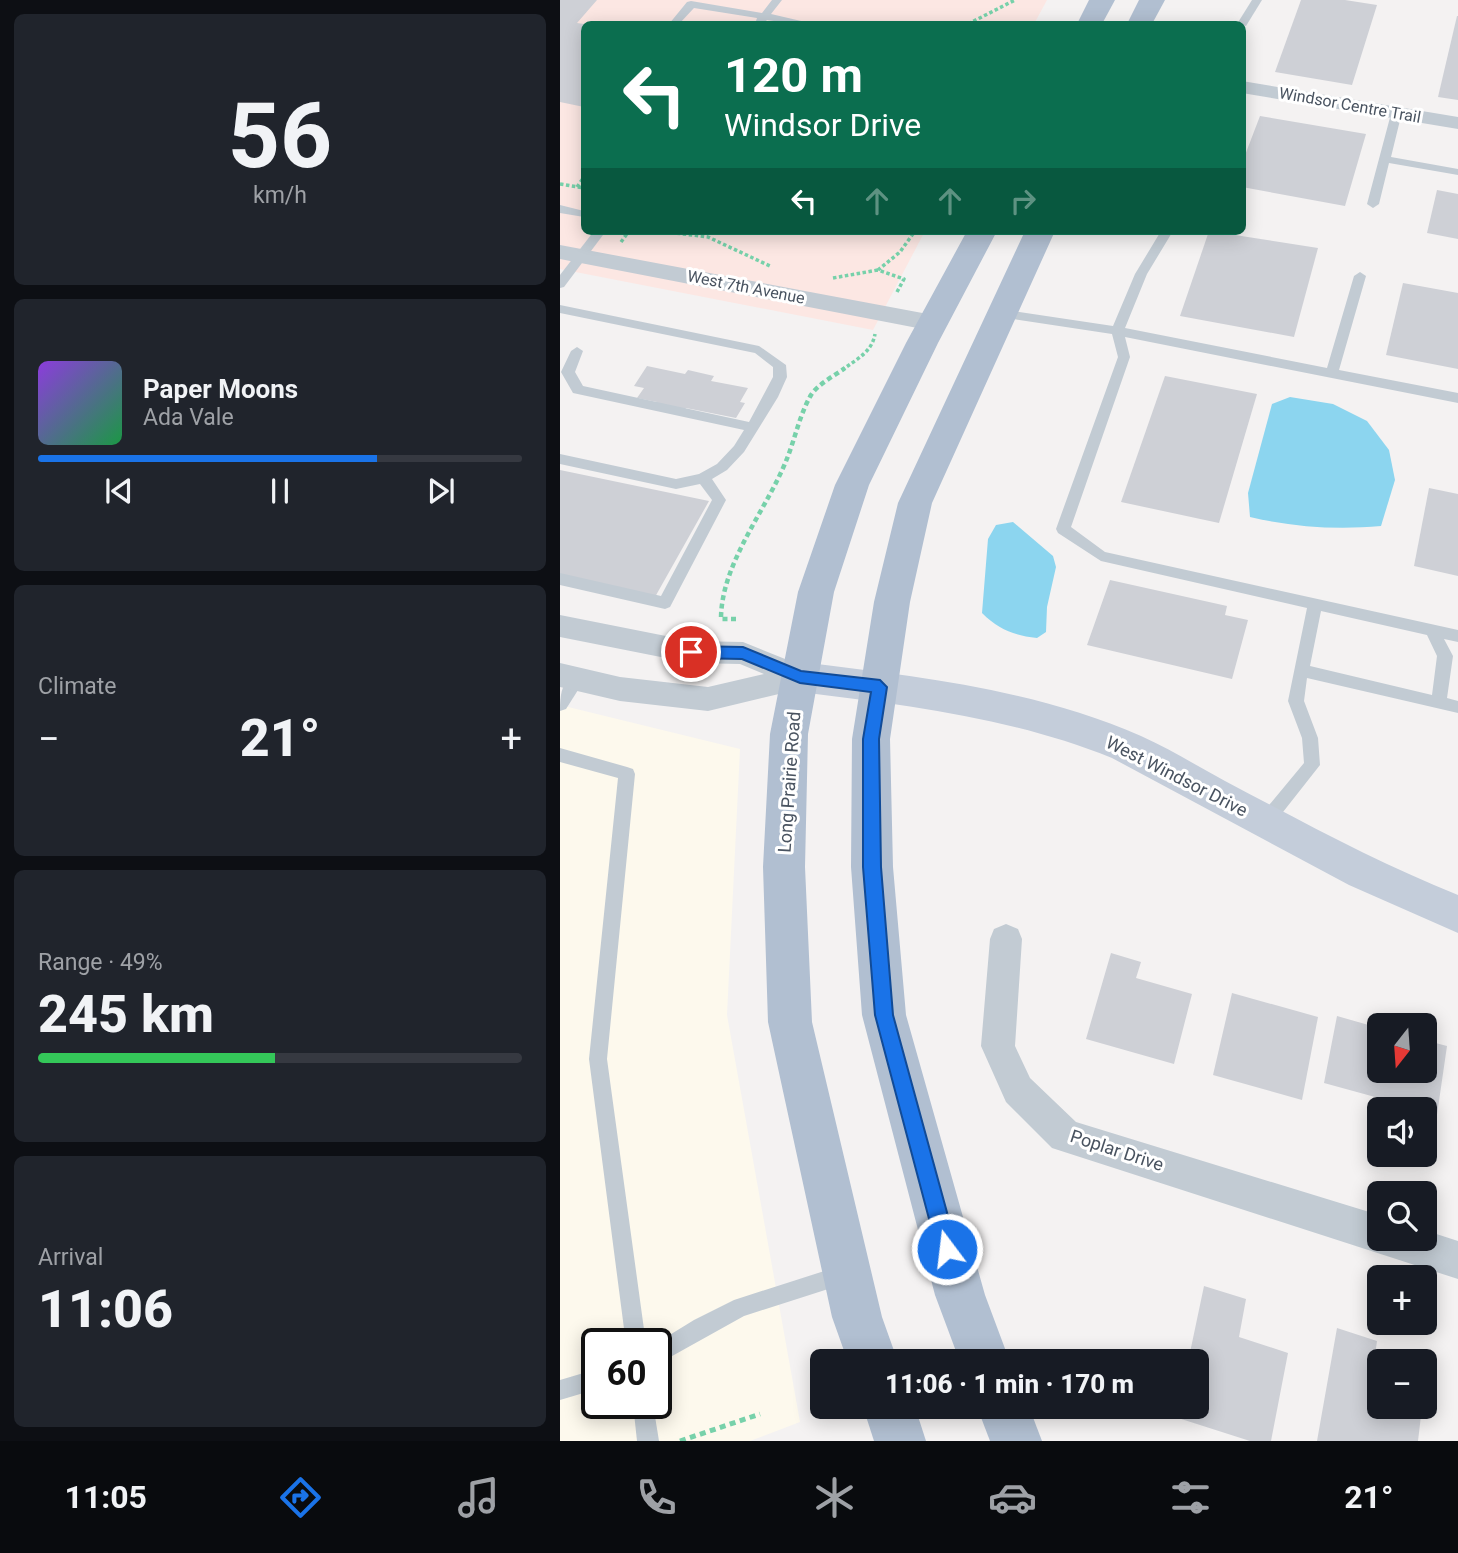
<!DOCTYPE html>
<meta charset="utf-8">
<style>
:root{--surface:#171b24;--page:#20242c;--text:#f1f3f6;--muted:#9ea1a6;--line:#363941;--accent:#1a73e8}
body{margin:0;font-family:Roboto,sans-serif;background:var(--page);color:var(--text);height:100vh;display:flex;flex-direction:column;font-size:26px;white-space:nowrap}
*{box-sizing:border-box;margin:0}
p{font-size:23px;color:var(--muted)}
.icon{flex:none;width:38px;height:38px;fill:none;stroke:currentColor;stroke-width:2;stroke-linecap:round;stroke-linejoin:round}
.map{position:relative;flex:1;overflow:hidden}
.side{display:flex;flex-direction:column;gap:14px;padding:14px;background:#0d0f14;width:560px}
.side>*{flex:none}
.guide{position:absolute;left:21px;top:21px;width:665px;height:214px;border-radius:10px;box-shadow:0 4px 18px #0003;background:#0b6e4f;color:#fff;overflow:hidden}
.needle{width:46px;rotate:197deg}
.controls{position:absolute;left:807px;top:1013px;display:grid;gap:14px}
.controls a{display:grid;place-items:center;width:70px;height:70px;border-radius:10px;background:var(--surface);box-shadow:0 4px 18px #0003;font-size:35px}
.speed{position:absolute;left:21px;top:1328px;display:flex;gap:14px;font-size:35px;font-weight:700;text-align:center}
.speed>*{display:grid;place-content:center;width:91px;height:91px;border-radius:50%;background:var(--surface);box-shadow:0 4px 18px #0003;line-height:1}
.speed .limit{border:4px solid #111;border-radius:10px;background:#fff;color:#111}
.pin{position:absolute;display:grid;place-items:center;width:60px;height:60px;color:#fff;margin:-30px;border:4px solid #fff;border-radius:50%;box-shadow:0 2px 7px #0007}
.me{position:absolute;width:77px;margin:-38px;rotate:345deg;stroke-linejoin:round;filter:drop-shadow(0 0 5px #0008)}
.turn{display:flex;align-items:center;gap:24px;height:147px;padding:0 28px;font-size:32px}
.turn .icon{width:91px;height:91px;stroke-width:2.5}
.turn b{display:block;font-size:49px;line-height:60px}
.lanes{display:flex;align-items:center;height:66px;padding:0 28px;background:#0003;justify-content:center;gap:35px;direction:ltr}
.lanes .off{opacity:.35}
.big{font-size:52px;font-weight:800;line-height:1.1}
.side .card{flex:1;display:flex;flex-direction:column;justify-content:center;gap:10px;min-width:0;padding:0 24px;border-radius:10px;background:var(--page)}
.side .dial{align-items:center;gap:0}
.dial b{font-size:91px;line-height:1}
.song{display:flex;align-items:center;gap:21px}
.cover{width:84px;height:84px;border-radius:10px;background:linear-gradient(135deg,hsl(270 70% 55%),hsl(140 70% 35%))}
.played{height:7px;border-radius:4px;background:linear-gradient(90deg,var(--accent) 70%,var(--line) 70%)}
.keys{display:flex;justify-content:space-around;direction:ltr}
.heat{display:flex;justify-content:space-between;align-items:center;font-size:38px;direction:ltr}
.charge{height:10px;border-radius:5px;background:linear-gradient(90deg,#34c759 49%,var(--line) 0)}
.trip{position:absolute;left:250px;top:1349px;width:399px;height:70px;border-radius:10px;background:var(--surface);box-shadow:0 4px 18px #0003;font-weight:800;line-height:70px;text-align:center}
.menu{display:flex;height:112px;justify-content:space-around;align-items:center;background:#090b0e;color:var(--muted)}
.menu .icon{width:49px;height:49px}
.menu .current{color:var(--accent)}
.menu b{font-size:32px;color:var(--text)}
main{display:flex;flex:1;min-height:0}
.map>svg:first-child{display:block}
</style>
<main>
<section class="side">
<div class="card dial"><b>56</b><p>km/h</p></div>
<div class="card">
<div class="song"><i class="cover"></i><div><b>Paper Moons</b><p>Ada Vale</p></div></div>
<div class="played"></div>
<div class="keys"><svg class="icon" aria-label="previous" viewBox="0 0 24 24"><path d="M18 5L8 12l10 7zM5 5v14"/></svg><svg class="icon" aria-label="pause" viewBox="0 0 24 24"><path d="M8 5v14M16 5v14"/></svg><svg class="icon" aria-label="next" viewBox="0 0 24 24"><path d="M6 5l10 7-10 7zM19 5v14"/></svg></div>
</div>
<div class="card"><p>Climate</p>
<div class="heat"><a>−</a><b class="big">21°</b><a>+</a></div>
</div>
<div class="card"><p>Range · 49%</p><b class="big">245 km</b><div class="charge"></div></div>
<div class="card"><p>Arrival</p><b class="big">11:06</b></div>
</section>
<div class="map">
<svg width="898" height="1441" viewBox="0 0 898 1441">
<rect width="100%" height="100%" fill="#f4f2f2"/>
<!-- commercial -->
<path fill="#fdf9ed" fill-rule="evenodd" d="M0 705 180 749 167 1015 240 1422 190 1441H0ZM37 1344H96V1404H37Z"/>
<!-- medical -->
<path fill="#fce7e3" d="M0 0H487L474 24H24V231H365L313 330 0 269Z"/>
<!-- water -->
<g fill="#8cd5ef">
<path d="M730 397 773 404 807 421 829 450 835 480 821 526C776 530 733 527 690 517L688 493 712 404Z"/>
<path d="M453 522 493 556 496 567 487 607 486 632 477 638C454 635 439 630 422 613L428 539 436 525Z"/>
</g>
<!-- building -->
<g fill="#ced0d6">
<path d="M0 0H37L17 23 24 24V107L0 102Z"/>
<path d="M741 0H785L817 5 792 85 715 72Z"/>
<path d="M897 16H898V100L878 97Z"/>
<path d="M700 116 806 134 785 206 682 187V163Z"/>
<path d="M877 190 898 194V239L867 233Z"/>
<path d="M649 231 758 248 734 337 620 316Z"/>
<path d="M843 283 898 293V369L826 355Z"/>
<path d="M87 366 125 374 128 370 154 376 151 381 188 388 180 402 185 403 176 418 126 408 124 411 95 406 97 402 77 398 84 388 74 386Z"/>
<path d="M605 376 697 394 659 523 561 502Z"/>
<path d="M0 470 149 501 95 597 0 576Z"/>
<path d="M869 488 898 494V576L854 566Z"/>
<path d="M550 580 667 606 665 615 688 620 672 679 527 645Z"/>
<path d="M551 953 581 962 576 978 632 994 614 1064 526 1039Z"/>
<path d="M672 993 758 1017 742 1100 653 1075Z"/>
<path d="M777 1016 819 1028V1071H864V1040L887 1046 872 1149 864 1146V1110H824L826 1100 764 1083Z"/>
<path d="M644 1286 686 1299 679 1337 728 1353 711 1441H690L615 1417 617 1407H637V1362H628Z"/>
<path d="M777 1328 817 1341 813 1370 819 1372V1407H862L858 1441H757Z"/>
</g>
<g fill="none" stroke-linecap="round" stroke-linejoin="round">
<!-- path-far2 -->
<g stroke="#77d1aa" stroke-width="3.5" stroke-dasharray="3.5 2.5" stroke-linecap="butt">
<path d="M408 24 455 0"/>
<path d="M0 184 24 188"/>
<path d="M17 187 24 177"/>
<path d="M99 231 148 237 210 266"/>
<path d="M61 242 69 231"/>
<path d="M273 278 318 270"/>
<path d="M337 292 344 279 318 270 340 252 355 231"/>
<path d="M282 370C297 359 312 352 315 334"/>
</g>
<!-- path-far1 -->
<path stroke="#77d1aa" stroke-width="4.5" stroke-dasharray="5 3.5" stroke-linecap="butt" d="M176 619H161C161 562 209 507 228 456 236 435 240 414 251 395 258 384 274 376 285 368"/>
<!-- path -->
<path stroke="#77d1aa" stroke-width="5" stroke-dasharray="6 4.5" stroke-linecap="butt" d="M120 1441 200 1414"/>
<!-- lane -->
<g fill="#c2cbd3" fill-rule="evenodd">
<path d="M212 0H222L211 14 254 24H234L207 20 203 24H195L197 18 134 8 119 24H109L127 2 131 1 202 13Z"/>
<path d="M692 0H702L686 26 677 24Z"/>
<path d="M832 110 842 112 831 157 898 169V175L829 163 819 204 813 208 807 204Z"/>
<path d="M0 205 24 211V217L0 213Z"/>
<path d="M34 231H46L4 287 0 288V275Z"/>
<path d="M601 231H613L587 274 565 328 767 368 794 276 800 272 806 276 779 370 898 393V403L565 337 570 357 511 527 545 552 898 630V642L884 639 893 656 887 698 898 701V713L747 678 744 701 758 738 760 765 712 826 706 828 700 826 698 821 700 816 744 763 742 738 728 701 747 608 541 561 498 533 496 529 558 357 552 334 440 317 434 313 440 309 553 326 575 274ZM761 611 867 635 877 656 872 695 750 666Z"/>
<path d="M0 305 199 346 226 365 227 377 218 397 184 452 167 470 152 479 166 500 110 607 105 609 0 585V573L101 596 152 500 140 484 116 489 0 464V454L116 479 139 474 157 464 174 446 184 430 13 393 1 372 11 351 17 347 23 351 15 372 23 386 189 422 213 377V367L195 353 0 313Z"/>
<path d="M17 673 22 675 25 679 6 709 0 711C0 696 1 680 17 673Z"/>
<path d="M0 748 67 767 73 769 75 774 47 1059 86 1344H66L29 1059 58 778 0 762Z"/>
<path d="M283 1265 290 1268 293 1275 290 1282 184 1316 96 1365 95 1344 134 1320 174 1300Z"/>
<path d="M37 1369V1389L0 1400V1380Z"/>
<path d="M73 1404H93L99 1441H77Z"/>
</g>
<!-- street -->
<g fill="#c2cbd3" fill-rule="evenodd">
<path d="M682 81 898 117V129L682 93Z"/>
<path d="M0 245 373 315 381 317 385 323 381 329 373 331 0 259Z"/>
<path d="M0 615 131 641 183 642 250 669 255 677 250 685 240 689 148 711 60 701 0 687V663L60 677 148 687 204 674 180 664 131 663 0 637Z"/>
<path d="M446 924 458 929 462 939 455 1046 470 1078 516 1122 819 1215V1239H864V1230L898 1241V1279L492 1148 446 1102 421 1046 430 939 434 929Z"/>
</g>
<!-- secondary -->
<path fill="#c4cdda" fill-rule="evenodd" d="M240 662C356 676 473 689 581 736 610 749 637 766 665 781 741 821 818 863 898 895V933L789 885 552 758C452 718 347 705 240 692L227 688 221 677 227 666Z"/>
<!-- primary -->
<g fill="#b1bfd1" fill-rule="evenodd">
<path d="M529 0H555L542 24H517Z"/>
<path d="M579 0H605L592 24H567Z"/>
<path d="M407 231H437L378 343 309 485 274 592 248 734 245 867 252 1022 322 1317 338 1362H288L272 1317 208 1022 203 867 210 734 238 592 275 485 346 343Z"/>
<path d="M465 231H495L372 503 350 602 330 739 333 867 346 1015 425 1295 450 1362H400L375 1295 302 1015 291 867 292 739 314 602 338 503Z"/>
<path d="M303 1407H355L366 1441H314Z"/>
<path d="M417 1407H469L482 1441H430Z"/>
</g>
</g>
<!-- route -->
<path fill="#1a73e8" stroke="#114b97" stroke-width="2" d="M131 646 183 647 241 671 320 680 327 687 319 739 321 867 333 1015 397 1249 394 1256 387 1259 380 1256 377 1249 315 1015 303 867V739L311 692 240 683 182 659 131 658 123 652Z"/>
<g text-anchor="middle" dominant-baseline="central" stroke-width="6" stroke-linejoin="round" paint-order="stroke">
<!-- far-street labels -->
<g font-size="16" fill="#495360" stroke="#fff">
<text transform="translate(790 105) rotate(10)">Windsor Centre Trail</text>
<text transform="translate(186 287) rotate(11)">West 7th Avenue</text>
</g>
<!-- street labels -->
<g font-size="18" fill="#495360" stroke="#fff">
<text transform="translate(617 776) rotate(27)">West Windsor Drive</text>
<text transform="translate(229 782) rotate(-86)">Long Prairie Road</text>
<text transform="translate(557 1150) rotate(18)">Poplar Drive</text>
</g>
</g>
</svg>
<div class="controls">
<a><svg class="needle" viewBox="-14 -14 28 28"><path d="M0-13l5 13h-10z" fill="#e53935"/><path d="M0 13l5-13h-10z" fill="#9ea1a6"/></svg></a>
<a><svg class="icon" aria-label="sound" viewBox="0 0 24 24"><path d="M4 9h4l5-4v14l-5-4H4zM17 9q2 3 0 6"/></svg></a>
<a><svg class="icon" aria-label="search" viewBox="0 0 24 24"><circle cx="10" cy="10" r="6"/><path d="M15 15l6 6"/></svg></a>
<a>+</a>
<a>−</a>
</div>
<div class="speed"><div class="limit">60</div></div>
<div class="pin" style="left:131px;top:652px;background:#d93025"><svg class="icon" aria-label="arrive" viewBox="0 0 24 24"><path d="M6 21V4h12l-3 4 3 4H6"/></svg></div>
<svg class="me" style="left:387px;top:1249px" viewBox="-20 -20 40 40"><circle r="17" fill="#1a73e8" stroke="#fff" stroke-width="3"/><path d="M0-11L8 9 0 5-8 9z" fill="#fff"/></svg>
<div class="trip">11:06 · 1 min · 170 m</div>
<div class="guide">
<div class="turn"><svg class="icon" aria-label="left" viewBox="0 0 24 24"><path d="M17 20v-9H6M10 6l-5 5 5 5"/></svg><div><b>120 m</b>Windsor Drive</div></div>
<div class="lanes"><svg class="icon" aria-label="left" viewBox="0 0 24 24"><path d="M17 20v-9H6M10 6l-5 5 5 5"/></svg><svg class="icon off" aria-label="ahead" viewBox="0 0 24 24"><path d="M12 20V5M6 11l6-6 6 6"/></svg><svg class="icon off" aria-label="ahead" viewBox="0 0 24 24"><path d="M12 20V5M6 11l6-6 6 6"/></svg><svg class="icon off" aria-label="right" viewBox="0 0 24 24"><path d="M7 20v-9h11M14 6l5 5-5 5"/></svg></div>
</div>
</div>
</main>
<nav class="menu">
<b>11:05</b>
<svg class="icon current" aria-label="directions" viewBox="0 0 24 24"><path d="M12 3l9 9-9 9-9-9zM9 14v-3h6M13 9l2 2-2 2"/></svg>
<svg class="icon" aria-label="music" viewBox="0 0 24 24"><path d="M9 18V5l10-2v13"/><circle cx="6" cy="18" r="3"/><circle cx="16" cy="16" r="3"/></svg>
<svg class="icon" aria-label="phone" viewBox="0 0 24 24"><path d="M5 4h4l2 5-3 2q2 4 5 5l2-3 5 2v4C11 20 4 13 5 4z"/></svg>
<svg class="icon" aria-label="climate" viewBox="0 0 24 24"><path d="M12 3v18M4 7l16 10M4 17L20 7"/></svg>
<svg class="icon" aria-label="car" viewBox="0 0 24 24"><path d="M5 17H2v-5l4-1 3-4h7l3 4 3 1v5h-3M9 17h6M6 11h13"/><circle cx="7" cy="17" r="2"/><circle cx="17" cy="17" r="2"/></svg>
<svg class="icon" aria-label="filters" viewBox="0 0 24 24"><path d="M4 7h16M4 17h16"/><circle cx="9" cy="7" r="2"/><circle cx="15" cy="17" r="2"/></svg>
<b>21°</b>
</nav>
